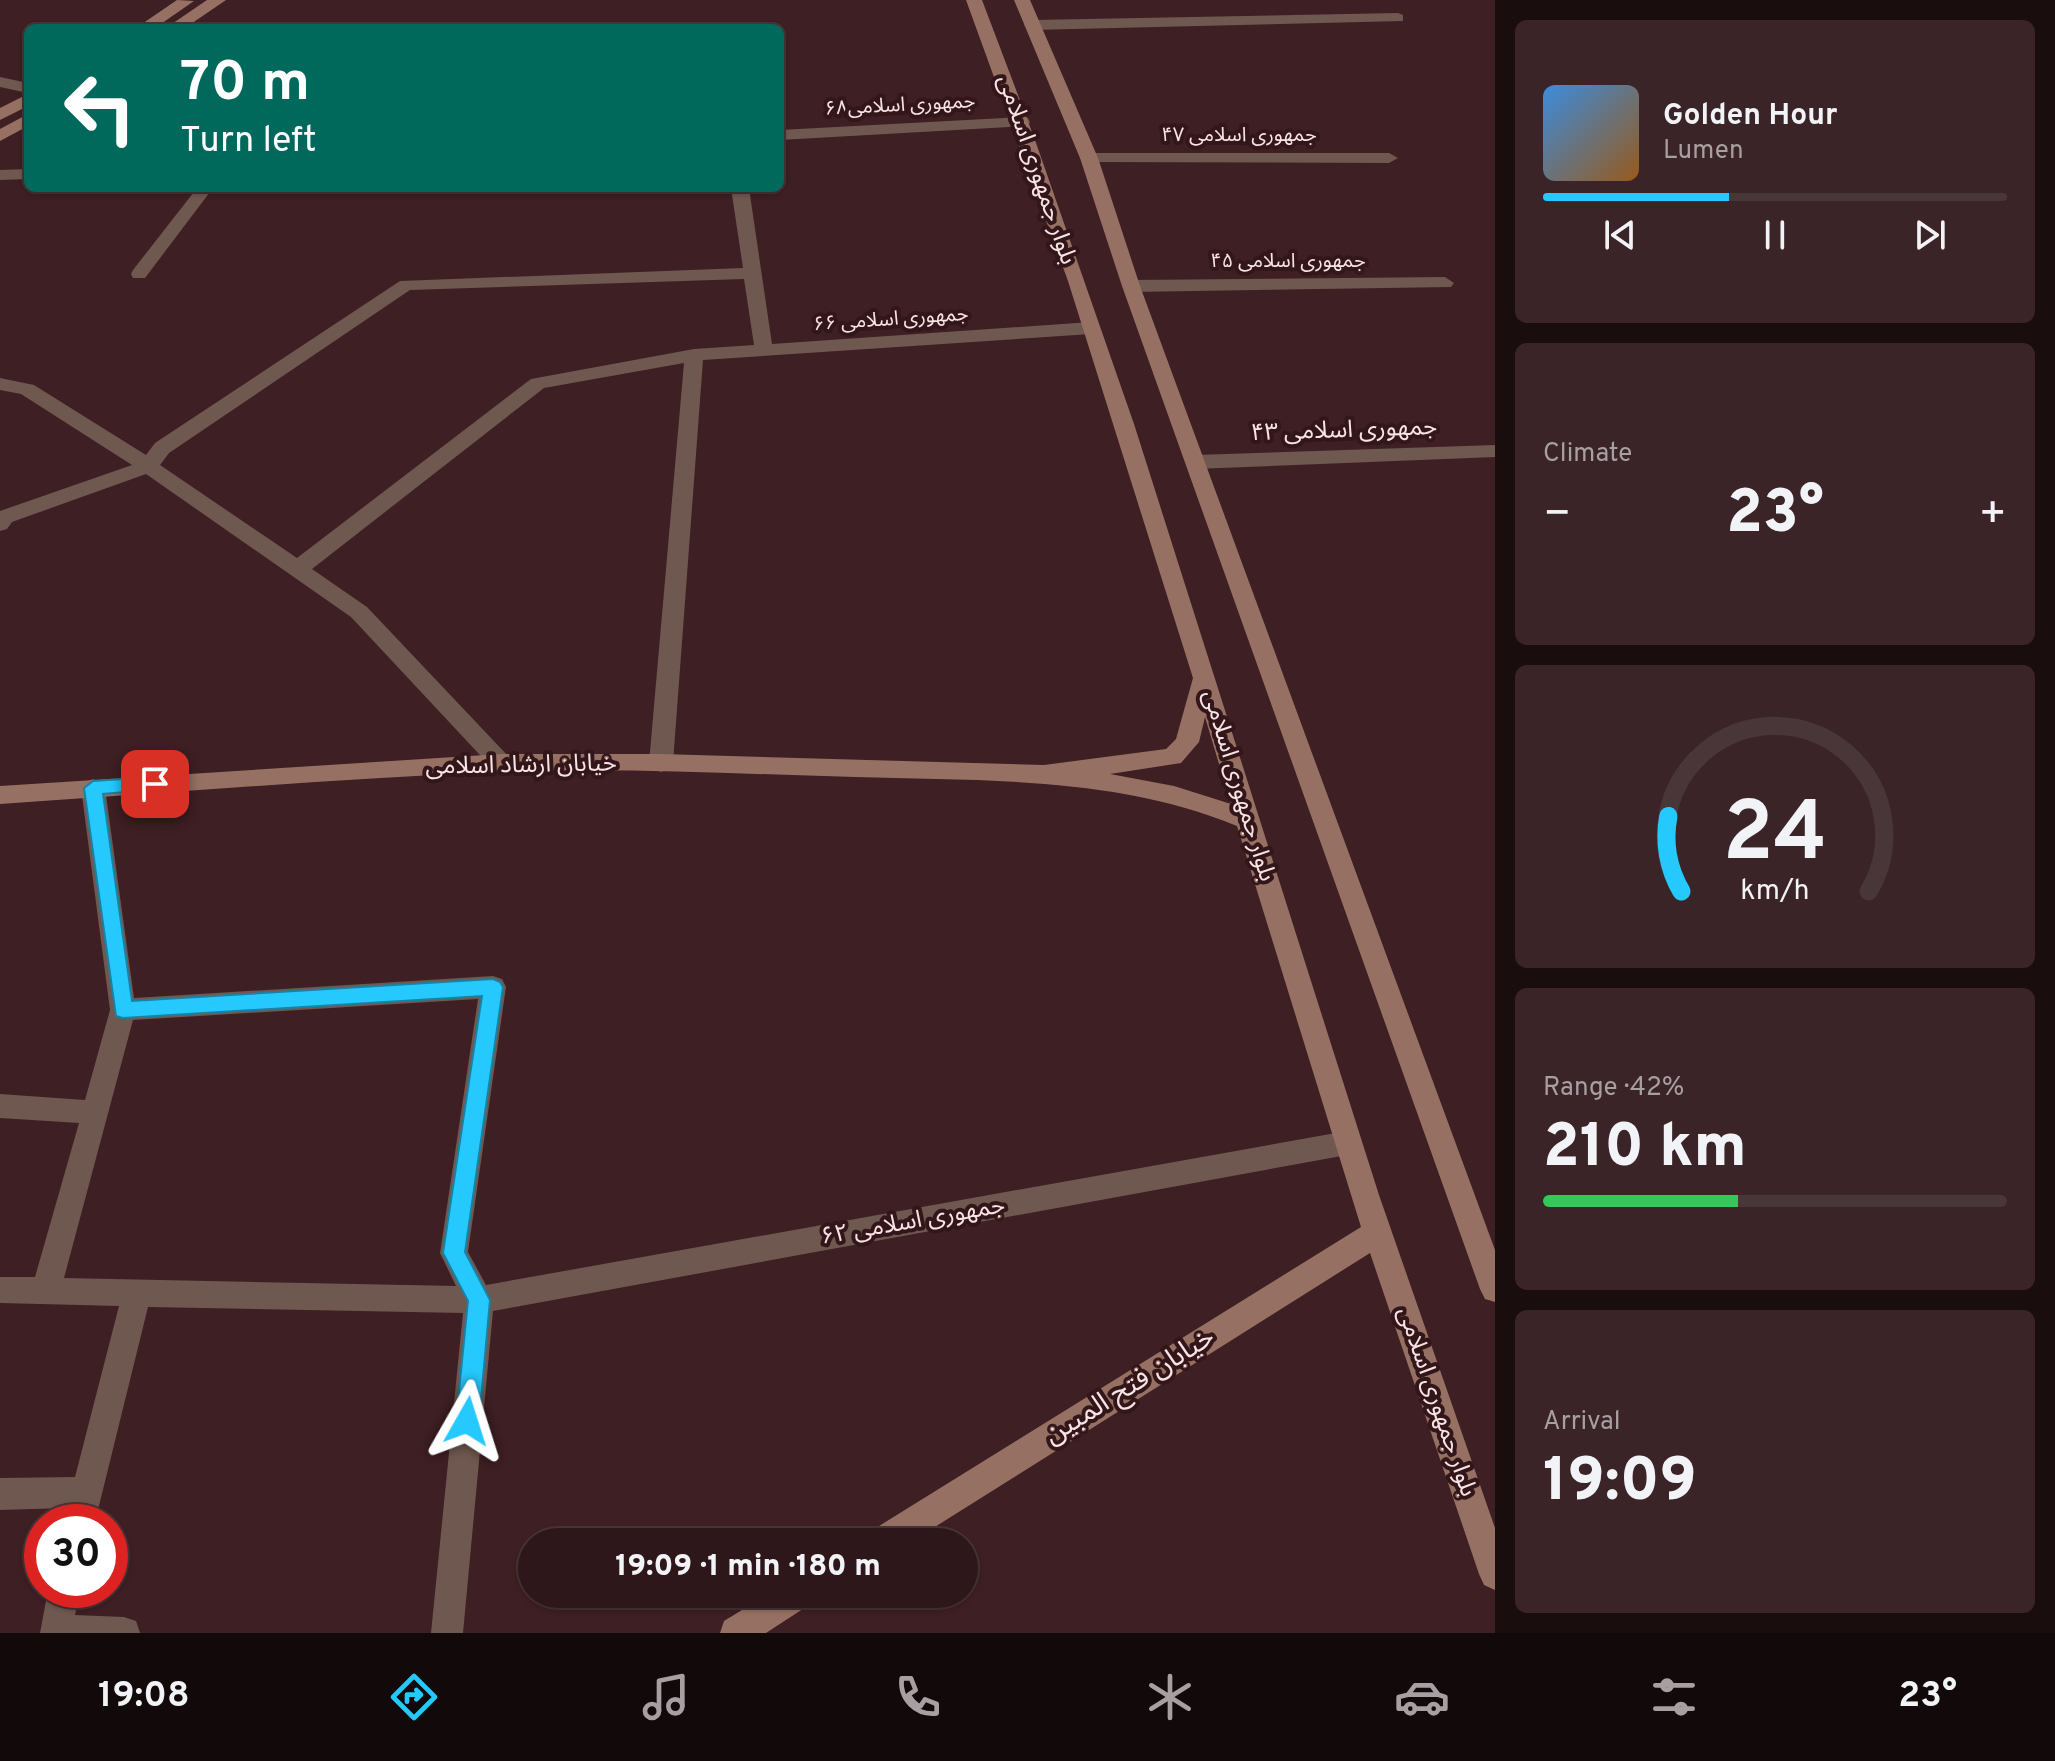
<!DOCTYPE html>
<meta charset="utf-8">
<style>
:root{--surface:#2e171a;--page:#3a2427;--text:#f1f3f6;--muted:#a79fa2;--line:#493639;--accent:#25c9fe}
body{margin:0;font-family:Overpass,"Noto Sans Arabic",sans-serif;background:var(--page);color:var(--text);height:100vh;display:flex;flex-direction:column;font-size:30px;white-space:nowrap}
*{box-sizing:border-box;margin:0}
p{font-size:26px;color:var(--muted)}
.icon{flex:none;width:44px;height:44px;fill:none;stroke:currentColor;stroke-width:2;stroke-linecap:round;stroke-linejoin:round}
.map{position:relative;flex:1;overflow:hidden}
.details{display:flex;flex-direction:column;gap:20px;padding:20px;background:#190d0e;width:560px}
.details>*{flex:none}
.top-card{position:absolute;left:24px;top:24px;width:760px;height:168px;border-radius:12px;box-shadow:0 2px 6px #0004,0 0 0 2px var(--line);background:#00695c;color:#fff;overflow:hidden}
.speed{position:absolute;left:24px;top:1504px;display:flex;gap:16px;font-size:40px;font-weight:700;text-align:center}
.speed>*{display:grid;place-content:center;width:104px;height:104px;border-radius:50%;background:var(--surface);box-shadow:0 2px 6px #0004,0 0 0 2px var(--line);line-height:1}
.speed .limit{border:12px solid #d22;background:#fff;color:#111}
.pin{position:absolute;display:grid;place-items:center;width:68px;height:68px;color:#fff;margin:-34px;border-radius:16px;box-shadow:0 4px 12px #0006}
.me{position:absolute;width:88px;margin:-44px;rotate:6deg;stroke-linejoin:round;filter:drop-shadow(0 0 6px #0008)}
.turn{display:flex;align-items:center;gap:28px;height:168px;padding:0 24px;font-size:36px}
.turn .icon{width:104px;height:104px;stroke-width:2.5}
.turn b{display:block;font-size:56px;line-height:68px}
.big{font-size:60px;font-weight:800;line-height:1.1}
.details .widget{flex:1;display:flex;flex-direction:column;justify-content:center;gap:12px;min-width:0;padding:0 28px;border-radius:12px;background:var(--page)}
.details .dial{align-items:center;gap:0}
.dial svg{height:208px;overflow:visible;fill:none;stroke:var(--line);stroke-width:7;stroke-linecap:round;text-anchor:middle}
.dial text{fill:var(--text);stroke:none}
.song{display:flex;align-items:center;gap:24px}
.cover{width:96px;height:96px;border-radius:12px;background:linear-gradient(135deg,hsl(210 70% 55%),hsl(30 70% 35%))}
.played{height:8px;border-radius:4px;background:linear-gradient(90deg,var(--accent) 40%,var(--line) 40%)}
.keys{display:flex;justify-content:space-around;direction:ltr}
.heat{display:flex;justify-content:space-between;align-items:center;font-size:44px;direction:ltr}
.charge{height:12px;border-radius:6px;background:linear-gradient(90deg,#34c759 42%,var(--line) 0)}
.trip{position:absolute;left:518px;top:1528px;width:460px;height:80px;border-radius:40px;background:var(--surface);box-shadow:0 2px 6px #0004,0 0 0 2px var(--line);font-weight:800;line-height:80px;text-align:center}
.tabs{display:flex;height:128px;justify-content:space-around;align-items:center;background:#12090a;color:var(--muted)}
.tabs .icon{width:56px;height:56px}
.tabs .on{color:var(--accent)}
.tabs b{font-size:36px;color:var(--text)}
main{display:flex;flex:1;min-height:0}
.map>svg:first-child{display:block}
</style>
<main>
<div class="map">
<svg width="1495" height="1633" viewBox="0 0 1495 1633">
<rect width="100%" height="100%" fill="#3e1f23"/>
<g fill="none" stroke-linecap="round" stroke-linejoin="round">
<!-- lane -->
<path fill="#6f584f" fill-rule="evenodd" d="M197 188H213L145 278H133L131 274 133 270Z"/>
<!-- street -->
<g fill="#6f584f" fill-rule="evenodd">
<path d="M1398 13 1403 15V21L1032 30 1024 25 1032 20Z"/>
<path d="M0 77 28 83V93L0 87Z"/>
<path d="M1022 117 1028 118 1030 122 1028 126 780 140V130Z"/>
<path d="M1089 153H1389L1398 158 1389 163 1083 162 1080 158Z"/>
<path d="M28 169V179L0 180V170Z"/>
<path d="M731 188H749L772 344 1091 322 1100 328 1091 334 703 360 673 763 669 769 661 772 653 769 649 763 684 363 544 388 312 569 367 607 509 757 513 763 509 769 501 772 493 769 351 617 146 474 12 522 7 529 0 531V511L132 465 21 394 0 390V378L34 385 146 455 155 443 400 281 743 268ZM744 279 754 345 694 349 531 379 297 558 160 465 169 453 410 290Z"/>
<path d="M1445 277 1454 283 1451 287 1131 292 1122 286 1131 280Z"/>
<path d="M1495 445V457L1195 469 1185 462 1195 455Z"/>
<path d="M93 779 101 782 105 788 134 998 493 976 502 979 506 987 468 1252 486 1285 1347 1131 1357 1134 1361 1143 1357 1152 1347 1155 493 1311 463 1633H431L463 1313 148 1307 95 1522H63L67 1508 0 1510V1478L75 1477 119 1306 0 1303V1277H35L79 1123 0 1118V1094L85 1100 110 1010 81 788 85 782ZM478 999 440 1253 456 1286 64 1278 133 1020Z"/>
<path d="M48 1590H80L75 1615 124 1617 136 1621 140 1633H40Z"/>
</g>
<!-- secondary -->
<g fill="#967163" fill-rule="evenodd">
<path d="M177 0 194 1 155 28H136Z"/>
<path d="M207 0H226L185 28H166Z"/>
<path d="M966 0H982L1035 140 1134 424 1379 1195 1495 1528V1590L1484 1585 1479 1574 1370 1253 911 1542H866L871 1531 1361 1227 1237 826C1117 776 984 781 855 777 737 774 618 767 499 772 333 779 166 793 0 804V786L501 754H661L1044 765 1166 749 1176 739 1193 678 1068 281ZM1205 717 1231 804 1174 786 1110 774 1181 763 1199 742Z"/>
<path d="M1014 0H1030L1098 158 1140 286 1495 1250V1302L1485 1299 1480 1289 1122 286 1080 158Z"/>
<path d="M28 94V106L0 120V108Z"/>
<path d="M28 114V126L0 141V129Z"/>
<path d="M768 1594H814L809 1605 766 1633H720L724 1621Z"/>
</g>
</g>
<!-- route -->
<path fill="#25c9fe" stroke="#1883a5" stroke-width="2" d="M155 777 161 779 164 784 161 789 103 794 132 1001 493 979 500 982 503 987 465 1252 490 1300 479 1421 476 1429 467 1433 459 1429 456 1421 468 1301 443 1253 482 996 123 1018 116 1016 84 788 93 781Z"/>
<g text-anchor="middle" dominant-baseline="central" stroke-width="8" stroke-linejoin="round" paint-order="stroke">
<!-- far-street labels -->
<g font-size="20" fill="#f9e4e5" stroke="#331619">
<text transform="translate(900 106) rotate(-3)">جمهوری اسلامی۶۸</text>
<text x="1239" y="136">جمهوری اسلامی ۴۷</text>
<text x="1288" y="262">جمهوری اسلامی ۴۵</text>
<text transform="translate(891 320) rotate(-4)">جمهوری اسلامی ۶۶</text>
</g>
<!-- street labels -->
<g font-size="24" fill="#f9e4e5" stroke="#331619">
<text transform="translate(1036 170) rotate(71)">بلوار جمهوری اسلامی</text>
<text transform="translate(1344 431) rotate(-2)">جمهوری اسلامی ۴۳</text>
<text transform="translate(521 766) rotate(-1)">خیابان ارشاد اسلامی</text>
<text transform="translate(1238 786) rotate(73)">بلوار جمهوری اسلامی</text>
<text transform="translate(913 1222) rotate(-10)">جمهوری اسلامی ۶۲</text>
<text transform="translate(1436 1402) rotate(71)">بلوار جمهوری اسلامی</text>
</g>
<!-- near-street labels -->
<g font-size="28" fill="#f9e4e5" stroke="#331619">
<text transform="translate(1130 1387) rotate(-32)">خیابان فتح المبین</text>
</g>
</g>
</svg>
<div class="speed"><div class="limit">30</div></div>
<div class="pin" style="left:155px;top:784px;background:#d93025"><svg class="icon" aria-label="arrive" viewBox="0 0 24 24"><path d="M6 21V4h12l-3 4 3 4H6"/></svg></div>
<svg class="me" style="left:467px;top:1421px" viewBox="-20 -20 40 40"><path d="M0-17L14 15 0 8-14 15z" fill="#25c9fe" stroke="#fff" stroke-width="4"/></svg>
<div class="trip">19:09 · 1 min · 180 m</div>
<div class="top-card">
<div class="turn"><svg class="icon" aria-label="left" viewBox="0 0 24 24"><path d="M17 20v-9H6M10 6l-5 5 5 5"/></svg><div><b>70 m</b>Turn left</div></div>
</div>
</div>
<section class="details">
<div class="widget">
<div class="song"><i class="cover"></i><div><b>Golden Hour</b><p>Lumen</p></div></div>
<div class="played"></div>
<div class="keys"><svg class="icon" aria-label="previous" viewBox="0 0 24 24"><path d="M18 5L8 12l10 7zM5 5v14"/></svg><svg class="icon" aria-label="pause" viewBox="0 0 24 24"><path d="M8 5v14M16 5v14"/></svg><svg class="icon" aria-label="next" viewBox="0 0 24 24"><path d="M6 5l10 7-10 7zM19 5v14"/></svg></div>
</div>
<div class="widget"><p>Climate</p>
<div class="heat"><a>−</a><b class="big">23°</b><a>+</a></div>
</div>
<div class="widget dial"><svg viewBox="0 0 100 80">
<path d="M14 69A42 42 0 1 1 86 69"/>
<path d="M14 69A42 42 0 0 1 9 40" stroke="#25c9fe"/>
<text x="50" y="56" font-size="32" font-weight="700">24</text>
<text x="50" y="72" font-size="11">km/h</text>
</svg></div>
<div class="widget"><p>Range · 42%</p><b class="big">210 km</b><div class="charge"></div></div>
<div class="widget"><p>Arrival</p><b class="big">19:09</b></div>
</section>
</main>
<nav class="tabs">
<b>19:08</b>
<svg class="icon on" aria-label="directions" viewBox="0 0 24 24"><path d="M12 3l9 9-9 9-9-9zM9 14v-3h6M13 9l2 2-2 2"/></svg>
<svg class="icon" aria-label="music" viewBox="0 0 24 24"><path d="M9 18V5l10-2v13"/><circle cx="6" cy="18" r="3"/><circle cx="16" cy="16" r="3"/></svg>
<svg class="icon" aria-label="phone" viewBox="0 0 24 24"><path d="M5 4h4l2 5-3 2q2 4 5 5l2-3 5 2v4C11 20 4 13 5 4z"/></svg>
<svg class="icon" aria-label="climate" viewBox="0 0 24 24"><path d="M12 3v18M4 7l16 10M4 17L20 7"/></svg>
<svg class="icon" aria-label="car" viewBox="0 0 24 24"><path d="M5 17H2v-5l4-1 3-4h7l3 4 3 1v5h-3M9 17h6M6 11h13"/><circle cx="7" cy="17" r="2"/><circle cx="17" cy="17" r="2"/></svg>
<svg class="icon" aria-label="filters" viewBox="0 0 24 24"><path d="M4 7h16M4 17h16"/><circle cx="9" cy="7" r="2"/><circle cx="15" cy="17" r="2"/></svg>
<b>23°</b>
</nav>
